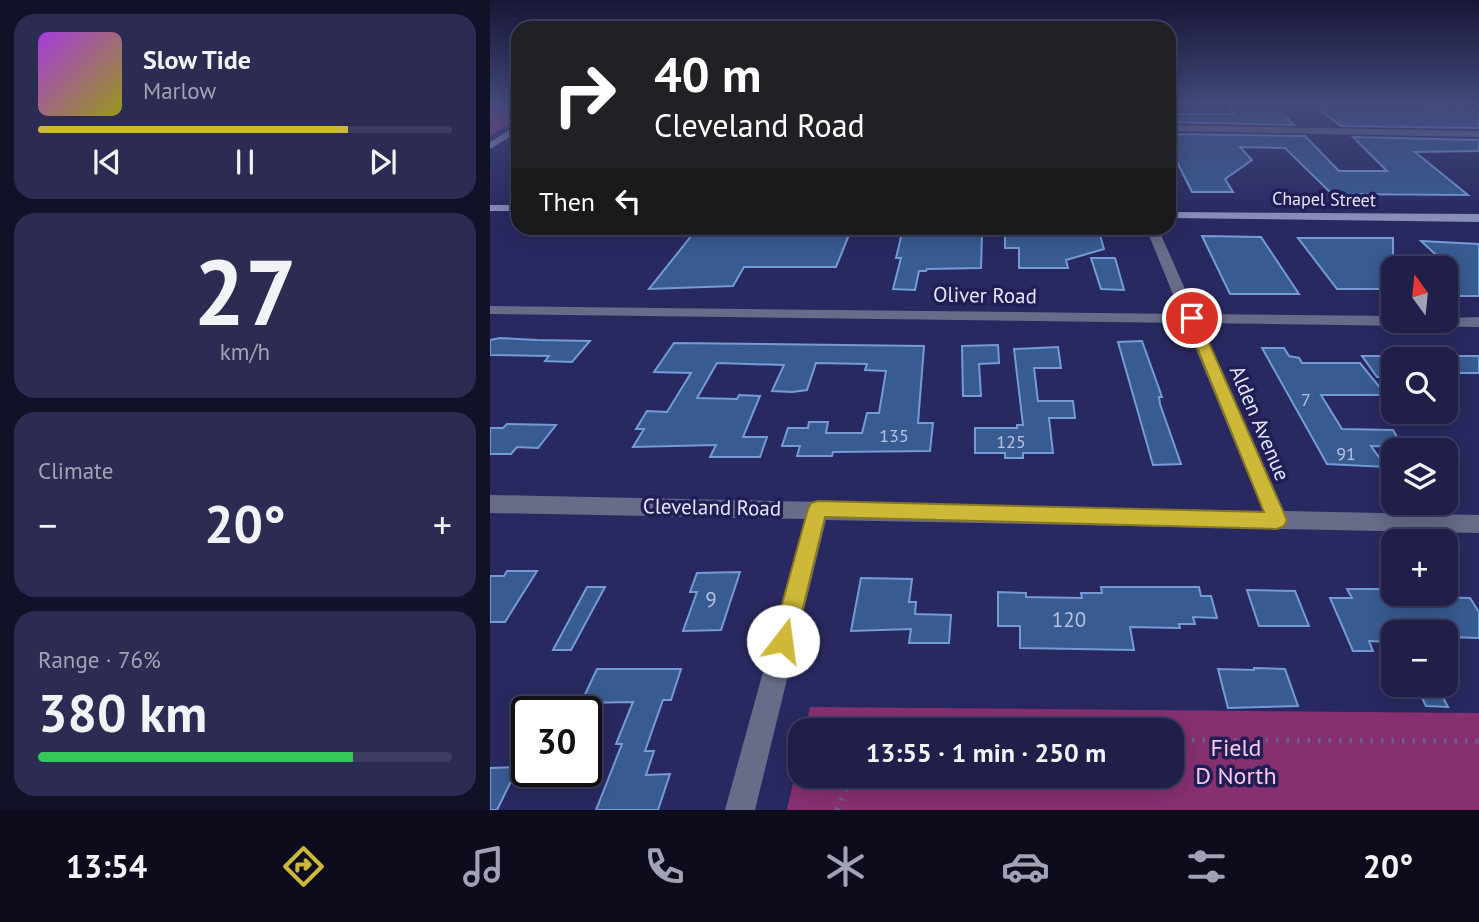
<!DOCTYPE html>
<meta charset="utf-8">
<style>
:root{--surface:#1f1f49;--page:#2c2c53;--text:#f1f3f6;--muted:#a1a2b4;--line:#3c3d61;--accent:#ceb837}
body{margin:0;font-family:"PT Sans",sans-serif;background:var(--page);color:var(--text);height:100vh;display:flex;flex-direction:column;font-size:26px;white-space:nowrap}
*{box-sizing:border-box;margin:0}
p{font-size:23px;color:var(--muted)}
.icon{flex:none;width:38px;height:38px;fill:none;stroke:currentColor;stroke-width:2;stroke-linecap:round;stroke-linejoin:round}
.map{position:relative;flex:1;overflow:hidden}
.details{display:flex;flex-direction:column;gap:14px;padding:14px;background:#111128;width:490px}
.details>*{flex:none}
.guide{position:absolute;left:21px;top:21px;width:665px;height:214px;border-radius:21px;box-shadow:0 4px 18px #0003,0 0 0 2px var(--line);background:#202124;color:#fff;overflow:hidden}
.needle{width:46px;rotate:345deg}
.controls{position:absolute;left:891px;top:256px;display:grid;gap:14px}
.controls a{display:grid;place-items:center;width:77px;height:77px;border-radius:14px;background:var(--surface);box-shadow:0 4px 18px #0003,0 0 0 2px var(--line);font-size:35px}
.speed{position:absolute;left:21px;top:696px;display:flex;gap:14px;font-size:35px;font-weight:700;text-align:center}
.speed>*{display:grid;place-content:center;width:91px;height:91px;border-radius:50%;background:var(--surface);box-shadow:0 4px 18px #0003,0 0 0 2px var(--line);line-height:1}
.speed .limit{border:4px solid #111;border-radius:10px;background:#fff;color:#111}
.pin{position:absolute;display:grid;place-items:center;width:60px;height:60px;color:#fff;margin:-30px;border:4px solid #fff;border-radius:50%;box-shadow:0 2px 7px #0007}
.me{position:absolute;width:77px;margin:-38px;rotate:15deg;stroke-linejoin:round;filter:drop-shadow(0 0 5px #0008)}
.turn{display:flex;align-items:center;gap:24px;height:147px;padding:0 28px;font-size:32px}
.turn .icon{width:91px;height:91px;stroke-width:2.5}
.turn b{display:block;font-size:49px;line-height:60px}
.then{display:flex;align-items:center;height:66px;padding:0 28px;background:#0003;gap:14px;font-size:26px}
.big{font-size:52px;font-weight:700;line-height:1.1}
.details .tile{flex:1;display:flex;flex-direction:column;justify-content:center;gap:10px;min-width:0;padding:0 24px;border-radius:21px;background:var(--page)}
.details .dial{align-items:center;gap:0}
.dial b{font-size:91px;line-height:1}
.song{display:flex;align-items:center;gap:21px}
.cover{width:84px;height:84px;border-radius:10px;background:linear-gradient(135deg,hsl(280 70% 55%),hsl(60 70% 35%))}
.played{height:7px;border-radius:4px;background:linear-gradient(90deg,var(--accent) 75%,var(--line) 75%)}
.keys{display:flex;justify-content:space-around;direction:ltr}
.heat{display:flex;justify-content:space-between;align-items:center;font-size:38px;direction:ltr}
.charge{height:10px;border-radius:5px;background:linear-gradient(90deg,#34c759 76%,var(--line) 0)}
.trip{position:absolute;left:298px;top:718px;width:396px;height:70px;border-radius:21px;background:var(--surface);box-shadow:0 4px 18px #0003,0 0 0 2px var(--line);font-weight:700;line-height:70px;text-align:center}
.menu{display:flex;height:112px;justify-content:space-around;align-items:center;background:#0c0c1d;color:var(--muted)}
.menu .icon{width:49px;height:49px}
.menu .current{color:var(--accent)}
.menu b{font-size:32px;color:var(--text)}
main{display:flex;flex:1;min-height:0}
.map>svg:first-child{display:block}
</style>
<main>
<section class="details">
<div class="tile">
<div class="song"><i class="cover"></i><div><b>Slow Tide</b><p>Marlow</p></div></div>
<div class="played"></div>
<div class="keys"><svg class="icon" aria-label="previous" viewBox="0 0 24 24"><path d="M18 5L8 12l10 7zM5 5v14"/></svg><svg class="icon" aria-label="pause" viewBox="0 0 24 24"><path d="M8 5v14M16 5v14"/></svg><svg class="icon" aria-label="next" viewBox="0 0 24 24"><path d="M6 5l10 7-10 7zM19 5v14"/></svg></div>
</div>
<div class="tile dial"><b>27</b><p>km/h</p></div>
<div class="tile"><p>Climate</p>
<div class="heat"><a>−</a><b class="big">20°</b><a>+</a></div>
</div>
<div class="tile"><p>Range · 76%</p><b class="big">380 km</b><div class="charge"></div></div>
</section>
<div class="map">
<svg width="989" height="810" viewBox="0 0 989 810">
<rect width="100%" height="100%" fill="#292961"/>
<!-- green -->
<path fill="#863070" d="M320 707 989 713V810H297L310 753V775H681V730H315Z"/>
<!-- forest -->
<path fill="#a33988" d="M8 104H28V119L0 136V106Z"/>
<!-- building -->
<g fill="#385b91" stroke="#759bd6" stroke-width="2">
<path d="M736 104H784L804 125 679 122V114H744Z"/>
<path d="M822 104H905L911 108 980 109 989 114V128L851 126Z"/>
<path d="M679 134 815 136 849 171H897L863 137 989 140V151L925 152 978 195 842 194 795 148 750 147 762 160 735 179 743 192H702L679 146Z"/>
<path d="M206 230 317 232 361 230 346 267H254L243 286 159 289Z"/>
<path d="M449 230 492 233 491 268 437 269 436 271H429L425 290 403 289 411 258H406L412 233H448Z"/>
<path d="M515 231H541V235H610L614 249 576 260 578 268H529V248H515Z"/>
<path d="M712 236 771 237 809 294H740Z"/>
<path d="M808 238H903V289H847Z"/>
<path d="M931 241 989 244V296H956V264Z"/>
<path d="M601 258H625L634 290 611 289Z"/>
<path d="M10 338 47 340 100 341 82 362 55 361 59 356 0 355V340Z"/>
<path d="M652 341 672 397H669L670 404 691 464 663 465 628 342Z"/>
<path d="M184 343 434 346 428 423H443L440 451 343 452 342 456H307L310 446H292L298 428H318L319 422H338L336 433H372L377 413H389L396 371 375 370 377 364 326 363 317 390 302 392 282 391 294 365 227 363 207 398 247 399 249 395 270 396 253 437H277L270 457H220L226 445 143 447 154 429H146L157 411 177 412 201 373 164 372Z"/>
<path d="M508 345 509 363 489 364 491 396H473L472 346Z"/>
<path d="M568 347 571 368H544L548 401H583L585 418H559L563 453H533V458H515V453H485V428H527V425H533L524 349Z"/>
<path d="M772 348H794L799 356 809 358 812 363H870L896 395H831L852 429 903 430 913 447 881 446 896 467 837 464Z"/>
<path d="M872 356H903V377H887Z"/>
<path d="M955 356H989V373H970Z"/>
<path d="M17 424 66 425 48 448 27 447 21 454H0V428H13Z"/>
<path d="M17 571H47L15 622H0V576H14Z"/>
<path d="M250 572 231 630 193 631 207 592H200L207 573Z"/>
<path d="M371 578 422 579 419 602H426L425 614 461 615 459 643H419L421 629 361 631Z"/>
<path d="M97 587H115L81 650H63Z"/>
<path d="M611 587H709L711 596H721L727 618 703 617 705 624H689L690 628 640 627 644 650 530 648V626H508V592L536 593V597L592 598 591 593H612Z"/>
<path d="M857 589H889L893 596 980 598 989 612V638L956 637V632H903V642L879 641 883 651H863L840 598H862Z"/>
<path d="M757 590 805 591 819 626H769Z"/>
<path d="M764 668 795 669 808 706 738 708 728 669 764 670Z"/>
<path d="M107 669H191L181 700H173L155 751H164L156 775 180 774 168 810H106L132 744H126L143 702 91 703Z"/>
<path d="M925 684H946L958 707 936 706Z"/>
<path d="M28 767 7 810H0V768Z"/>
</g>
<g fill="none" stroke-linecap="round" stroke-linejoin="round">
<!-- path -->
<g stroke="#646592" stroke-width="5" stroke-dasharray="2.5 8" stroke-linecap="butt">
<path d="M681 740 989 741"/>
<path d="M347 810 362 775"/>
</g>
<!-- street -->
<g fill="#696c88" fill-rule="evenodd">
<path d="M679 125 989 131V137L679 131Z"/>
<path d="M656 228H668L706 314 903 316V320L989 317V327L710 323 794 511 989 515V533L336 520 265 810H235L315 519 0 513V495L773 511 695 323 0 314V306L691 314Z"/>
</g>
<!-- secondary -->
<g fill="#888db9" fill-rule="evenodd">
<path d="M28 125V132L0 149V142Z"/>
<rect x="0" y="205" width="28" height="6"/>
<path d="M679 212 989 214V222L679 218Z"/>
</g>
</g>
<!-- sky -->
<linearGradient id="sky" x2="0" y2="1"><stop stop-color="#171735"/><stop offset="0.48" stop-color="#43497b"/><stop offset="1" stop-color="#43497b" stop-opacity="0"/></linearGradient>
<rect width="989" height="217" fill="url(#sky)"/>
<!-- route -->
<path fill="#ceb837" stroke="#867824" stroke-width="2" d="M702 314 708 318 797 520 794 526 787 529 335 517 305 641 301 649 293 653 285 649 282 641 318 509 321 503 328 501 774 512 695 318Z"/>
<g text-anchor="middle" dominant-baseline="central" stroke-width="7" stroke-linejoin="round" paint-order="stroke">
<!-- far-street labels -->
<g font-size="18" fill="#e2e5fb" stroke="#201e55">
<text transform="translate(834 199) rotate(1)">Chapel Street</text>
</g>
<!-- number labels -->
<g font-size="18" fill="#b8c2e0">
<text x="816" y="399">7</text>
<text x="404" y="435">135</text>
<text x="521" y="441">125</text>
<text x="856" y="453">91</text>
</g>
<!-- street labels -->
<g font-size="21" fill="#e2e5fb" stroke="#201e55">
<text transform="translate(495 295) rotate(1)">Oliver Road</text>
<text transform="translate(770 423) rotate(67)">Alden Avenue</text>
<text transform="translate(222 507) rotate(1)">Cleveland Road</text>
</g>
<!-- near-number labels -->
<g font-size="21" fill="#b8c2e0">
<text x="221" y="599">9</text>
<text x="579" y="619">120</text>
</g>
<!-- near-park labels -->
<g font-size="24" fill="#ffc7ec" stroke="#201e55">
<text x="746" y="747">Field<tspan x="746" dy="28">D North</tspan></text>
</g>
</g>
</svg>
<div class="controls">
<a><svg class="needle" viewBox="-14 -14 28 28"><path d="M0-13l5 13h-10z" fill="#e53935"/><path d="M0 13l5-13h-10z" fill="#a1a2b4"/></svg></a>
<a><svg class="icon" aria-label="search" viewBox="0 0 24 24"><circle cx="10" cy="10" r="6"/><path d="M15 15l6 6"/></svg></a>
<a><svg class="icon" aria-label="layers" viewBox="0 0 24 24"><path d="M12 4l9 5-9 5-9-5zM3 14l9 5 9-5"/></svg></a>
<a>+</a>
<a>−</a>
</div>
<div class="speed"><div class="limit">30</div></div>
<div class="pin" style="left:702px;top:318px;background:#d93025"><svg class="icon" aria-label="arrive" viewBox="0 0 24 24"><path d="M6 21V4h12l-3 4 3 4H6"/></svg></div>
<svg class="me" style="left:293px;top:641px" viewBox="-20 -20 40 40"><circle r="19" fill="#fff"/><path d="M0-13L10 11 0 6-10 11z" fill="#ceb837"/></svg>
<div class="trip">13:55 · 1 min · 250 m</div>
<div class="guide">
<div class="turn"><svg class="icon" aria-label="right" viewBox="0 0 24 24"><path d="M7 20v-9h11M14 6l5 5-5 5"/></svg><div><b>40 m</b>Cleveland Road</div></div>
<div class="then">Then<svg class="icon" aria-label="left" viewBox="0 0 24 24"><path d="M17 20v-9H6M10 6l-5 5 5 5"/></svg></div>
</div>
</div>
</main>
<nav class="menu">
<b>13:54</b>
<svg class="icon current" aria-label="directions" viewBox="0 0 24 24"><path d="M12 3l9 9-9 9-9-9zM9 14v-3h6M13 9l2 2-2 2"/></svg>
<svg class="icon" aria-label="music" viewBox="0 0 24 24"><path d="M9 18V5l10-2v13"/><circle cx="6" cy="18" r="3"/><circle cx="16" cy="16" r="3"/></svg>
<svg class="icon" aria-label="phone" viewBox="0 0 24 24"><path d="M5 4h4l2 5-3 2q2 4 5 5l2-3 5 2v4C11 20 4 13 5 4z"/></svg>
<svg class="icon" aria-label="climate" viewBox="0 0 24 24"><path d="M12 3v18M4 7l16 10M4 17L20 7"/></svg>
<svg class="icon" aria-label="car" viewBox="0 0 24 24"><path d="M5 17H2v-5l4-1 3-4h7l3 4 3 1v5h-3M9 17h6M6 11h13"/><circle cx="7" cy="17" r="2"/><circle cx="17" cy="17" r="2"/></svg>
<svg class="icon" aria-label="filters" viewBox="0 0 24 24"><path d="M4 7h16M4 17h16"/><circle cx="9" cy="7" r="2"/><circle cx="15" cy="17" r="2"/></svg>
<b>20°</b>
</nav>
